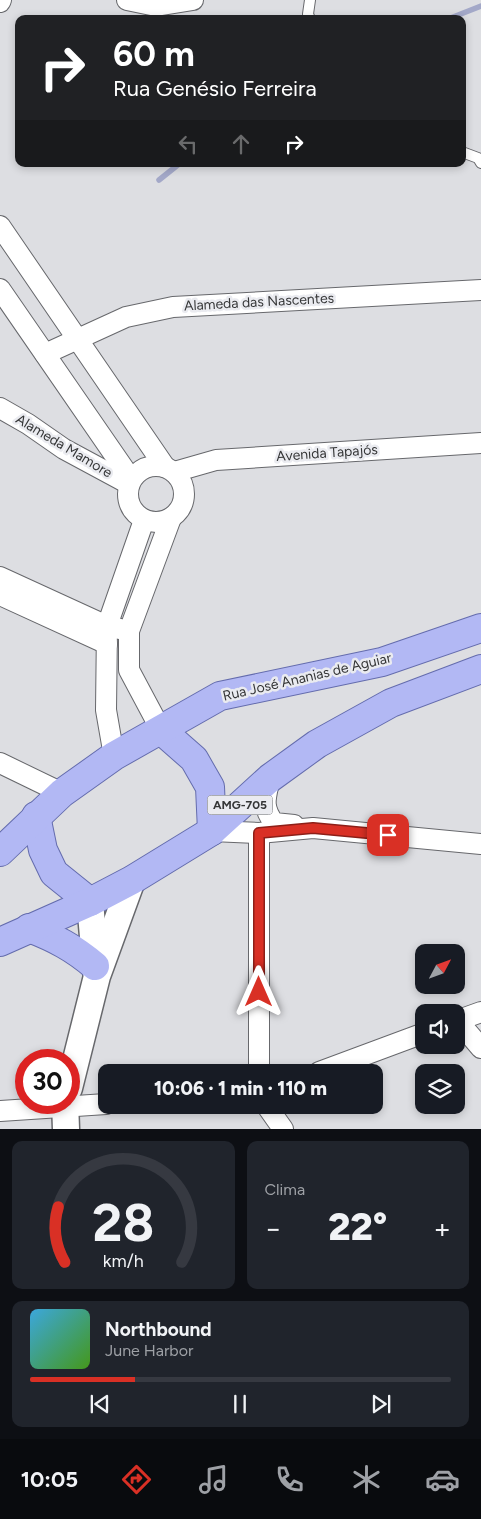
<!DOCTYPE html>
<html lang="pt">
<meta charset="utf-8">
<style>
:root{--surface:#171b24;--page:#20242c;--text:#f1f3f6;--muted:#9ea1a6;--line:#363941;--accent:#d93025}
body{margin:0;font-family:Figtree,sans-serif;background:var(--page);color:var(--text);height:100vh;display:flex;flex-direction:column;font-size:19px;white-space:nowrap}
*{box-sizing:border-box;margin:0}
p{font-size:16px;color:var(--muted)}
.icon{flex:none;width:28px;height:28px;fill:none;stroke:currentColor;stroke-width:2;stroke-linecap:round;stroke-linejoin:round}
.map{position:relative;height:1129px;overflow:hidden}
.side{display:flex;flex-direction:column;gap:12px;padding:12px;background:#0d0f14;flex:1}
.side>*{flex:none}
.banner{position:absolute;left:15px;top:15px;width:451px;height:152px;border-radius:10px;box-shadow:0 2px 8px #0003;background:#202124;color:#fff;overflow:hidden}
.needle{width:32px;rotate:49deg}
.controls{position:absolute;left:415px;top:944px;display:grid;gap:10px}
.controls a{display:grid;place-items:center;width:50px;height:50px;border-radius:10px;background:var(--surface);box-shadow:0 2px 8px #0003;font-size:25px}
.speed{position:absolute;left:15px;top:1049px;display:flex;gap:10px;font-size:25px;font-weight:700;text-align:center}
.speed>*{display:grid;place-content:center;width:65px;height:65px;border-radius:50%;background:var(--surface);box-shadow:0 2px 8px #0003;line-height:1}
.speed .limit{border:8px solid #d22;background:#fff;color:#111}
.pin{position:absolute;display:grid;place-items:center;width:42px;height:42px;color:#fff;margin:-21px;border-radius:10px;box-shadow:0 2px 8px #0006}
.me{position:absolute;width:55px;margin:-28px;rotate:0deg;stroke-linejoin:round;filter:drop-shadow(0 0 4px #0008)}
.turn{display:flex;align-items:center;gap:18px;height:105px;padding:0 15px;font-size:22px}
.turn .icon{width:65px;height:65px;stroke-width:2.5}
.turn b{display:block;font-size:35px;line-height:42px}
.lanes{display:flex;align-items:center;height:48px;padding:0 15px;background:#0003;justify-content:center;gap:25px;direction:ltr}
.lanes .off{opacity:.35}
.big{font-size:38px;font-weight:800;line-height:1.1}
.side .widget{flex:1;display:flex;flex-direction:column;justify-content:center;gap:8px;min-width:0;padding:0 18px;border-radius:10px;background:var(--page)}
.side .dial{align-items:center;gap:0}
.dial svg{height:130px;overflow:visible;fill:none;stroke:var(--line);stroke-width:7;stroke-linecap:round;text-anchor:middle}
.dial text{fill:var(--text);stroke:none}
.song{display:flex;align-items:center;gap:15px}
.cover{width:60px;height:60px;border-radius:8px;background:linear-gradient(135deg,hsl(200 70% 55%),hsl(100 70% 35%))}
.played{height:5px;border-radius:2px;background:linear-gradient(90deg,var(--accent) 25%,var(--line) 25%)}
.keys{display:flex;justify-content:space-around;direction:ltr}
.heat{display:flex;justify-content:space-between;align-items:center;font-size:28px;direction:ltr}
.side .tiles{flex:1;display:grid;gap:12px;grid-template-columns:1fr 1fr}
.widget:last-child{grid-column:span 2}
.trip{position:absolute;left:98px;top:1064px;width:285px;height:50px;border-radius:10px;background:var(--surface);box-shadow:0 2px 8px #0003;font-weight:800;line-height:50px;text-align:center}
.menu{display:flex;height:80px;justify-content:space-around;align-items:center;background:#090b0e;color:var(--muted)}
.menu .icon{width:35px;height:35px}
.menu .selected{color:var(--accent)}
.menu b{font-size:22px;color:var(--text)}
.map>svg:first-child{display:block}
</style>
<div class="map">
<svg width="481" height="1129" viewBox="0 0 481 1129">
<rect width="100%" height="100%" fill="#dddee2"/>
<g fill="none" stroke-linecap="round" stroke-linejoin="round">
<!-- stream -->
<g stroke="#a3a8c8" stroke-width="5.5">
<path d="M448 19 481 6"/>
<path d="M159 180 179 164"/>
</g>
<defs>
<g id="service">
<path d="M310 0 308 14 310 19"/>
<path d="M462 152 478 158 481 163"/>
</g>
<g id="minor">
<path d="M127 0 156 6 193 0"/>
<path d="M0 2 1 0"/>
<path d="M0 226 165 467"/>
<path d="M0 289 131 479"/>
<path d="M45 354 126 317 173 307 481 290"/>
<path d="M0 408 28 424 64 449 129 484"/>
<circle cx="156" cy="494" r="28"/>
<path d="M174 472 216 460 481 443"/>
<path d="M0 577 107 626 120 629"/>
<path d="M0 595 107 644"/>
<path d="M161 730 129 670V631L171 518"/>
<path d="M114 756 106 710 107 626 144 520"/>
<path d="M0 763 62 793"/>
<path d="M270 778C266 797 261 806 274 823L294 825"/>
<path d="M212 831 259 833 313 828 481 844"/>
<path d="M259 833V1072"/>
<path d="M456 1021 481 1012"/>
<path d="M458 1021 481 1048"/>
<path d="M319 1072 424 1033"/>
<path d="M266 1105 283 1129"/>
<path d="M0 1111 106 1104"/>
</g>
<g id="tertiary">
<path d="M90 902 96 971"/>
<path d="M69 1088 97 976 132 880"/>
<path d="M65 1102 66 1129"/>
</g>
<g id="primary">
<path d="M161 730 194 759 210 787 212 831"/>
<path d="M36 816 43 850 54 873 90 902"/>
<path d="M0 852 62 793 114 756 220 696 382 662 481 628"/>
<path d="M29 928C55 938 74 948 95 966"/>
<path d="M0 942 90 902 132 880 212 831 270 778 317 744 391 703 481 669"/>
</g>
</defs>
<!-- service casing -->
<use href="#service" stroke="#67686c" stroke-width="12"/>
<!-- minor casing -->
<use href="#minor" stroke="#67686c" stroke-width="22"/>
<!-- tertiary casing -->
<use href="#tertiary" stroke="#67686c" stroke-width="29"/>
<!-- primary casing -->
<use href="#primary" stroke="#646cad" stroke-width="30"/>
<!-- service -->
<use href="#service" stroke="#fff" stroke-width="10"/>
<!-- minor -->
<use href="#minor" stroke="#fff" stroke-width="20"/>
<!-- tertiary -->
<use href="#tertiary" stroke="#fff" stroke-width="26"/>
<!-- primary -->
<use href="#primary" stroke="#b2b8f4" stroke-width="28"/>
</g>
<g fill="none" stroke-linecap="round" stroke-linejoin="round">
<defs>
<path id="route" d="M259 992V833L313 828 388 835"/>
</defs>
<!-- route casing -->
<use href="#route" stroke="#8d1f18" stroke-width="12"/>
<!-- route -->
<use href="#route" stroke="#d93025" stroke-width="9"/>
</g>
<g text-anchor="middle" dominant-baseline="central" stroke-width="5" stroke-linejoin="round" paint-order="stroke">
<!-- shield labels -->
<rect fill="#eaebf0" stroke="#6b6c6e" stroke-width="1" x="207.5" y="795.5" width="65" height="19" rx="4"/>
<g font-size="12" font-weight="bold" fill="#353637">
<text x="240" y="805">AMG-705</text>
</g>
<!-- street labels -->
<g font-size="14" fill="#353637" stroke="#eaebf0">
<text transform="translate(259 302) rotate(-3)">Alameda das Nascentes</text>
<text transform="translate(64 446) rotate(31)">Alameda Mamore</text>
<text transform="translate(327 453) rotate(-4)">Avenida Tapajós</text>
<text transform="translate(307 677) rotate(-13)">Rua José Ananias de Aguiar</text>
</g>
</g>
</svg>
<div class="controls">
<a><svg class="needle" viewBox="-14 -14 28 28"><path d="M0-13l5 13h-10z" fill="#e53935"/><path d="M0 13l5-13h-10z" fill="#9ea1a6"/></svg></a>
<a><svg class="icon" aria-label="sound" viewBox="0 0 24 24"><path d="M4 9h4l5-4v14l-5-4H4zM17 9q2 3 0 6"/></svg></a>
<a><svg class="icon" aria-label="layers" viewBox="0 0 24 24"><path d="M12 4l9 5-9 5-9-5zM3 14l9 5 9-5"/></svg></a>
</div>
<div class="speed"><div class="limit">30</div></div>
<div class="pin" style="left:388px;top:835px;background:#d93025"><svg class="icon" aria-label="arrive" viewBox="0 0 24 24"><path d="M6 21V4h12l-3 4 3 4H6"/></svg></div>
<svg class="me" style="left:259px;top:992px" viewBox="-20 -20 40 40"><path d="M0-17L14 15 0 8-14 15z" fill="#d93025" stroke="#fff" stroke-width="4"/></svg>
<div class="trip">10:06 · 1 min · 110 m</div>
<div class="banner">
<div class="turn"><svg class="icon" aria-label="right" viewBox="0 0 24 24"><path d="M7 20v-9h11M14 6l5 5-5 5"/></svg><div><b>60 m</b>Rua Genésio Ferreira</div></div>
<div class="lanes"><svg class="icon off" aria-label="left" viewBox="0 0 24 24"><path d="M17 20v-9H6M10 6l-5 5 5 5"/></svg><svg class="icon off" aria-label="ahead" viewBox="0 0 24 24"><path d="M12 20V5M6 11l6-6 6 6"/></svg><svg class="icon" aria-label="right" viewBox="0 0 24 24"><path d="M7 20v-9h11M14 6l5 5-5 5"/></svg></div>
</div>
</div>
<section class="side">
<div class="tiles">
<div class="widget dial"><svg viewBox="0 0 100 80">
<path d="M14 69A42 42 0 1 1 86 69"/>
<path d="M14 69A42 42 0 0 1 10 35" stroke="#d93025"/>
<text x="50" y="56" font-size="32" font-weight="700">28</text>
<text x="50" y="72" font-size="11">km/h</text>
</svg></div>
<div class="widget"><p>Clima</p>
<div class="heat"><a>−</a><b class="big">22°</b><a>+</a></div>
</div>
<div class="widget">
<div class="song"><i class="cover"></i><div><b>Northbound</b><p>June Harbor</p></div></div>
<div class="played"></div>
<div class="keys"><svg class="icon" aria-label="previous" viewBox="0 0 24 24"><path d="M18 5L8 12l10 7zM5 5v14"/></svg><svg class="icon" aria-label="pause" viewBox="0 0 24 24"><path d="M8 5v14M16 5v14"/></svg><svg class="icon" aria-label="next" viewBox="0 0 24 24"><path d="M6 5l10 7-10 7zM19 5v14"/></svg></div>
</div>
</div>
</section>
<nav class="menu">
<b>10:05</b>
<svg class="icon selected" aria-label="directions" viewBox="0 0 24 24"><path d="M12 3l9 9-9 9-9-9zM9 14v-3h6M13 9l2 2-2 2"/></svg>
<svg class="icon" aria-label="music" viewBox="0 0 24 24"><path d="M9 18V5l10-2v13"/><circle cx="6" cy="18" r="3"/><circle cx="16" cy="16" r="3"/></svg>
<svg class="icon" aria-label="phone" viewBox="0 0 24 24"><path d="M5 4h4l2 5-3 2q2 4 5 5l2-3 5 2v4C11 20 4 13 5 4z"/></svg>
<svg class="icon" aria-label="climate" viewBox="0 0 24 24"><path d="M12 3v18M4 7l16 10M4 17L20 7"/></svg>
<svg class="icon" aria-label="car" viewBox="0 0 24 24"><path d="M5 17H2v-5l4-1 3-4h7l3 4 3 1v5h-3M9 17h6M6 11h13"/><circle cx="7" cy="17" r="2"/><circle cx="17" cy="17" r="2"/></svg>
</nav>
